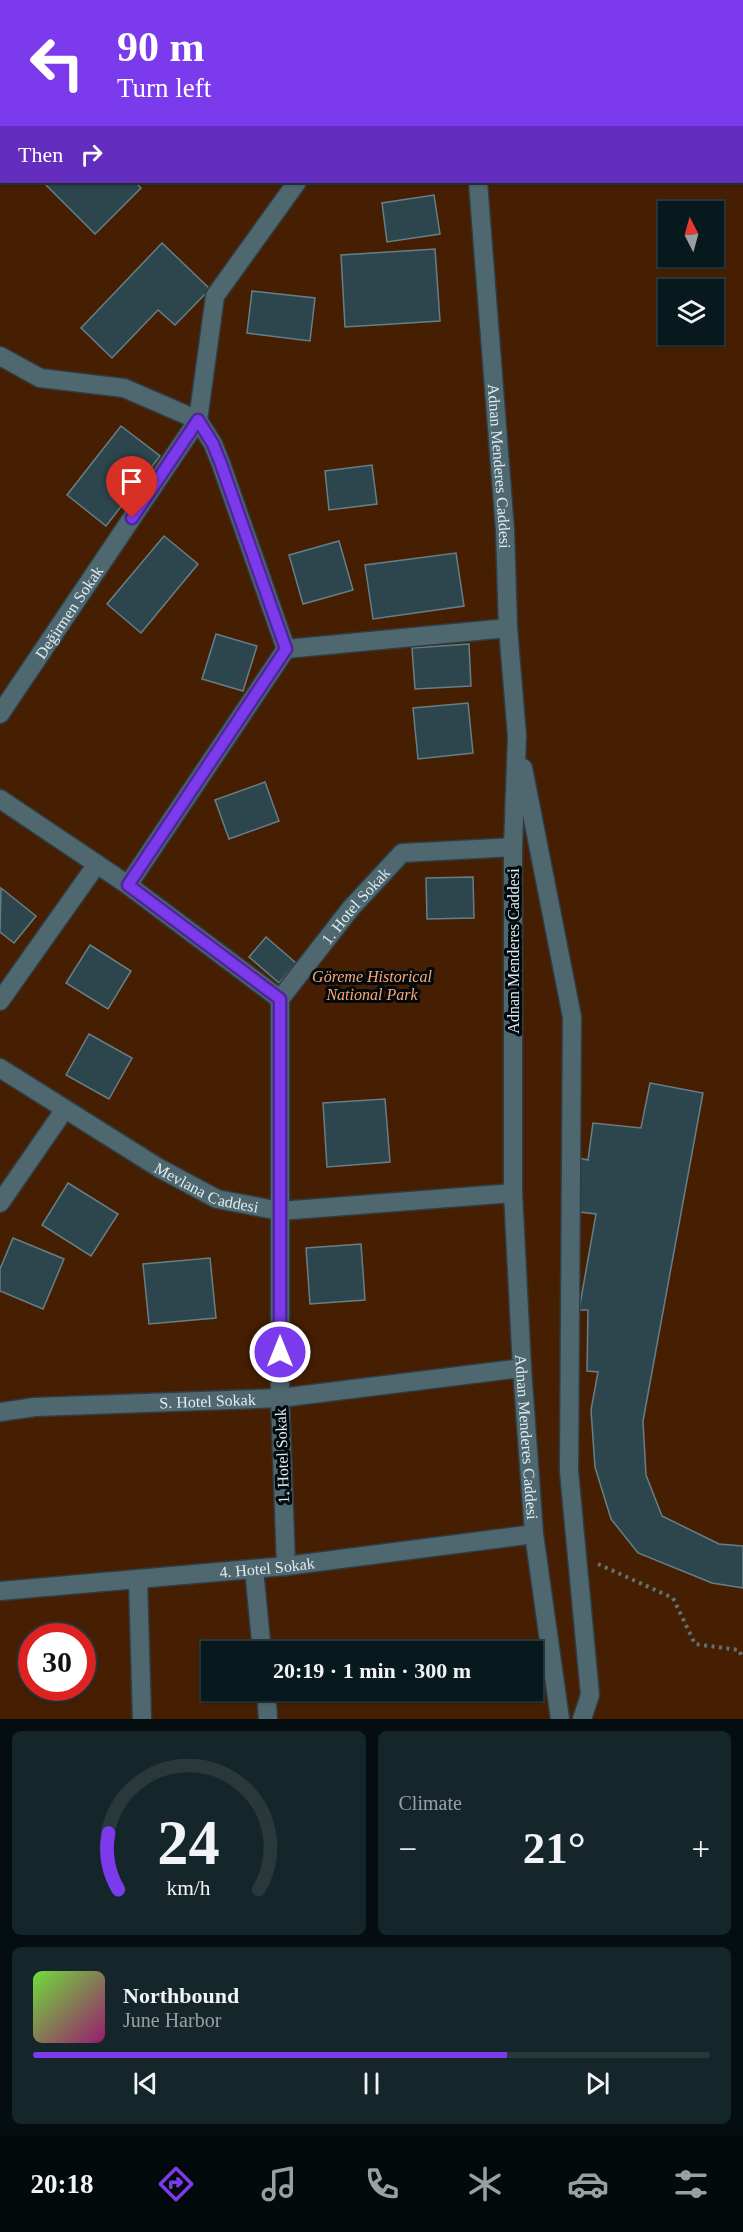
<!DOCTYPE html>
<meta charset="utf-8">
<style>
:root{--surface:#07191d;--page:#15262a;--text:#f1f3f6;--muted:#98a0a4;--line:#28383b;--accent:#7c3aed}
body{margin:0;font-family:"Times New Roman",serif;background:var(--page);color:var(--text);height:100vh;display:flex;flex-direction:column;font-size:22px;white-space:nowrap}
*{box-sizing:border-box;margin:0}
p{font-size:20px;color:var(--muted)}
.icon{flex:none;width:33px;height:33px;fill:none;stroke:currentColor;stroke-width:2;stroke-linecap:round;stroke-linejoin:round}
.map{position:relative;height:1719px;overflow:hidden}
.panel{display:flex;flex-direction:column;gap:12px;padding:12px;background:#040e10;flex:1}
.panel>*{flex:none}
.guide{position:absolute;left:0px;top:0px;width:744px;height:183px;box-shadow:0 2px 4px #0004,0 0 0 2px var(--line);background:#7c3aed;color:#fff;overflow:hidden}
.needle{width:39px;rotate:354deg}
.fabs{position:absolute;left:658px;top:201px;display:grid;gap:12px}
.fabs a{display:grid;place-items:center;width:66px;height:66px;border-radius:0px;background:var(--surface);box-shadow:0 2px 4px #0004,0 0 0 2px var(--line);font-size:30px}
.speed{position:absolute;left:18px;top:1623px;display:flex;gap:12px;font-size:30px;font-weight:700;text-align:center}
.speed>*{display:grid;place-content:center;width:78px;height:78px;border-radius:50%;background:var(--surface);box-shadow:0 2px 4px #0004,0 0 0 2px var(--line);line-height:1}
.speed .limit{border:9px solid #d22;background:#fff;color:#111}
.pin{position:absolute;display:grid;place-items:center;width:51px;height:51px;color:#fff;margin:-62px -26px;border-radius:50% 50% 50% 0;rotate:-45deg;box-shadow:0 0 6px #0007}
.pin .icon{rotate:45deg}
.me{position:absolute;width:66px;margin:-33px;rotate:0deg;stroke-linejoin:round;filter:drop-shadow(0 0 4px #0008)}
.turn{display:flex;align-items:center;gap:21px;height:126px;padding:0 18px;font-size:27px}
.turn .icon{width:78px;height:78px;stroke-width:2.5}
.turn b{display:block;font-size:42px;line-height:51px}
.then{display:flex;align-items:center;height:57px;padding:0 18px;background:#0003;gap:12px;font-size:22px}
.big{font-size:45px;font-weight:700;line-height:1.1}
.panel .card{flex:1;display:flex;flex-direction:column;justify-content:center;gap:9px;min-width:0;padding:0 21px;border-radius:9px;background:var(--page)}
.panel .dial{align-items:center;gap:0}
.dial svg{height:156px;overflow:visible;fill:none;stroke:var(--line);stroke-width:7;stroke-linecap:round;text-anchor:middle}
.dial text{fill:var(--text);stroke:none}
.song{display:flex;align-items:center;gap:18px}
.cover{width:72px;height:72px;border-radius:9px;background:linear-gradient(135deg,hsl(100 70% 55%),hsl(320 70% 35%))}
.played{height:6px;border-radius:3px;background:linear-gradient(90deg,var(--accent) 70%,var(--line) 70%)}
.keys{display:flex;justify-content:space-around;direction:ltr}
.heat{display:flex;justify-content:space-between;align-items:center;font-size:33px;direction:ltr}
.panel .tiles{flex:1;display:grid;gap:12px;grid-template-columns:1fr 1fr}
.card:last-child{grid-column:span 2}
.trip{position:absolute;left:201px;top:1641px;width:342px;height:60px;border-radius:0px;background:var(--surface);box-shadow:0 2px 4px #0004,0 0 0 2px var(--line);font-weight:700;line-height:60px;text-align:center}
.tab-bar{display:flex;height:96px;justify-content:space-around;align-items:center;background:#030a0c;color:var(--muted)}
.tab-bar .icon{width:42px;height:42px}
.tab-bar .on{color:var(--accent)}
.tab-bar b{font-size:27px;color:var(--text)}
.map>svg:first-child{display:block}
</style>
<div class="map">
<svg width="743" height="1719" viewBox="0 0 743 1719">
<rect width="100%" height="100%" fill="#092127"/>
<!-- green -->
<path fill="#461f03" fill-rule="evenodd" d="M0 0H743V1719H0ZM2 2H742V182H2ZM669 212H714V256H669ZM669 290H714V334H669ZM32 1636H82V1688H32ZM212 1652H532V1690H212Z"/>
<!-- building -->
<g fill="#2d454c" stroke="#667f87" stroke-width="1.5">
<path d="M67 0H130L132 2H65Z"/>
<path d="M234 0H294L296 2H233Z"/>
<path d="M2 78V140L0 138Z"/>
<path d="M43 182H135L141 188 95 234Z"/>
<path d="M434 195 440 234 387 242 382 203Z"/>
<path d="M162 243 210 289 175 325 158 310 112 358 81 328Z"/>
<path d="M435 249 440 321 345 327 341 255Z"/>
<path d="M252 291 315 298 310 341 247 333Z"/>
<path d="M121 426 160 456 106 526 67 495Z"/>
<path d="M372 465 377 504 329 510 325 471Z"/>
<path d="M164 536 198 564 141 633 107 604Z"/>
<path d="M339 541 353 590 303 604 289 555Z"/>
<path d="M456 553 464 606 373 619 365 565Z"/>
<path d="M216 634 257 646 243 691 202 679Z"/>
<path d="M469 644 471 686 415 689 412 648Z"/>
<path d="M468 703 473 753 418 759 413 708Z"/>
<path d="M265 782 279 821 229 839 215 800Z"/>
<path d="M473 877 474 918 427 919 426 878Z"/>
<path d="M1 888 36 916 14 943 0 932Z"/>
<path d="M266 937 296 963 279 983 249 957Z"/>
<path d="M90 945 131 971 108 1009 66 983Z"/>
<path d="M89 1034 132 1058 109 1099 66 1075Z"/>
<path d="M650 1083 703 1093 643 1421 646 1475 662 1516 719 1544 743 1546V1588L712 1583 638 1553 611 1519 595 1467 591 1410 598 1372 587 1371 588 1310H579L596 1214 580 1212 579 1158 588 1160 593 1123 641 1128Z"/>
<path d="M385 1099 390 1162 327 1167 323 1103Z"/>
<path d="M68 1183 118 1214 91 1256 42 1225Z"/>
<path d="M13 1238 64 1259 43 1309 0 1291V1269Z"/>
<path d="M361 1244 365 1300 310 1304 306 1248Z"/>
<path d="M210 1258 216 1318 149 1324 143 1264Z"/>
</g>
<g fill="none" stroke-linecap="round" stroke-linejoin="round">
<defs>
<g id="minor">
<path d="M154 0 156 2"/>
<path d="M465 0V2"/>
<path id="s1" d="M478 182 505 530 508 628 517 736 513 847V1193L522 1368 534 1534 560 1719"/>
<path d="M0 356 40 378 124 388 198 420 213 444 221 464 286 649 128 885"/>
<path d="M286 649 508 628"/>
<path id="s2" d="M0 714 198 420 215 296 297 182"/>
<path d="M523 768 572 1017 569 1471 590 1695 582 1719"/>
<path d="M0 799 128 885 280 999"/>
<path d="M0 1001 97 864"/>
<path id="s3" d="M0 1068 159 1168 217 1199 280 1211 513 1193"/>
<path d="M0 1203 65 1109"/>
<path id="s4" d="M0 1412 35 1407 280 1398 522 1368"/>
<path id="s5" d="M286 1566 280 1398V999L351 908 402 853 513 847"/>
<path d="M254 1569 262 1652"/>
<path d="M138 1579 142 1719"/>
<path id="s6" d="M0 1591 286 1566 534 1534"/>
<path d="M266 1690 268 1719"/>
</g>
<path id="major" d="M0 5 2 3"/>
</defs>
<!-- minor casing -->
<use href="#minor" stroke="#313c41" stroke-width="21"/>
<!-- major casing -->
<use href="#major" stroke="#313c41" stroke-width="21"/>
<!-- path -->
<path stroke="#5d7176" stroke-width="4" stroke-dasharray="3 4.5" stroke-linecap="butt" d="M598 1564 673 1598 695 1644 739 1650 743 1659"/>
<!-- minor -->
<use href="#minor" stroke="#4f686f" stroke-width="18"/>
<!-- major -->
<use href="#major" stroke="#5696a7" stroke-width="18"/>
</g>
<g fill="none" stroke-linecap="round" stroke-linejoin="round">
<defs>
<path id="route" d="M132 518 198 420 213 444 221 464 286 649 128 885 280 999V1352"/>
</defs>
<!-- route casing -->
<use href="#route" stroke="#51269a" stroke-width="15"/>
<!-- route -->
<use href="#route" stroke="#7c3aed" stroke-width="10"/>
</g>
<g text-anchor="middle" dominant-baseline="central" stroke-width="6" stroke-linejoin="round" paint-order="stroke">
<!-- street labels -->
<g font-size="16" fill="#ddebf0" stroke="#02090c">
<text stroke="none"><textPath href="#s1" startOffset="285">Adnan Menderes Caddesi</textPath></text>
<text stroke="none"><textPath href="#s2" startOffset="123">Değirmen Sokak</textPath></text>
<text stroke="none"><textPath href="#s5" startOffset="687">1. Hotel Sokak</textPath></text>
<text transform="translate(513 951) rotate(-90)">Adnan Menderes Caddesi</text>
<text stroke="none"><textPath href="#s3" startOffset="240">Mevlana Caddesi</textPath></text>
<text stroke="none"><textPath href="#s4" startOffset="208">S. Hotel Sokak</textPath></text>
<text stroke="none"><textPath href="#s1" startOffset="1257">Adnan Menderes Caddesi</textPath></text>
<text transform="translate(282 1456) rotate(-92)">1. Hotel Sokak</text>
<text stroke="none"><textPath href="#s6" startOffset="268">4. Hotel Sokak</textPath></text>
</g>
<!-- park labels -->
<g font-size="16" font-style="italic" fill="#fda774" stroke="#02090c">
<text x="372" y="976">Göreme Historical<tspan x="372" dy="18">National Park</tspan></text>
</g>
</g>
</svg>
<div class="fabs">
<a><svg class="needle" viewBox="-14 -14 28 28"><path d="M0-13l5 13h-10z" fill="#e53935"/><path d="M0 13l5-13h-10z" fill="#98a0a4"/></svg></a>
<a><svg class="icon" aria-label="layers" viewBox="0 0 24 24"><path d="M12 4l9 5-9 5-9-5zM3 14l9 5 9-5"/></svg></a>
</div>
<div class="speed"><div class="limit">30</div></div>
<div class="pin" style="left:132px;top:518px;background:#d93025"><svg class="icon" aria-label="arrive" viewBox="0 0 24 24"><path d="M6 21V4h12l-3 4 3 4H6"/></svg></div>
<svg class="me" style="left:280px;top:1352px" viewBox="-20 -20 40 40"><circle r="17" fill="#7c3aed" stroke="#fff" stroke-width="3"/><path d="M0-11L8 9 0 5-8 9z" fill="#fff"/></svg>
<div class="trip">20:19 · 1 min · 300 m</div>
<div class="guide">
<div class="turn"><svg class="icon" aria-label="left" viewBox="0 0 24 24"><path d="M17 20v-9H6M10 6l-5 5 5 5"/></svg><div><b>90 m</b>Turn left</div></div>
<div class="then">Then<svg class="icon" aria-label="right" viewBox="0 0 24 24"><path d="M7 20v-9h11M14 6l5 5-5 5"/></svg></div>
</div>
</div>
<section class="panel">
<div class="tiles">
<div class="card dial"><svg viewBox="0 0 100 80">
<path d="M14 69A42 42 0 1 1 86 69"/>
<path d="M14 69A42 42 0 0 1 9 40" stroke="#7c3aed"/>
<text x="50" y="56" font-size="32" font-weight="700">24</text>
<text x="50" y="72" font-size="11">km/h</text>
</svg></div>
<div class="card"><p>Climate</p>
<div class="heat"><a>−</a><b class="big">21°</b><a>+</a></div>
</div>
<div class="card">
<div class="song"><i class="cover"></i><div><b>Northbound</b><p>June Harbor</p></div></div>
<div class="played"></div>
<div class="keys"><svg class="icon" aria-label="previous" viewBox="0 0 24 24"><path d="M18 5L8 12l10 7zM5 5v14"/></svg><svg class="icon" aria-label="pause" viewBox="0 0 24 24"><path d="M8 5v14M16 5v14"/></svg><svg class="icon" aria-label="next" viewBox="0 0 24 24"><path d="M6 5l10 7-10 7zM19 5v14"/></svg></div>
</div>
</div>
</section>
<nav class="tab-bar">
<b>20:18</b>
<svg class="icon on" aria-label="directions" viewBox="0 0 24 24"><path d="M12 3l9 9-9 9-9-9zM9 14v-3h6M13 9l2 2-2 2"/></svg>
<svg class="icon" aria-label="music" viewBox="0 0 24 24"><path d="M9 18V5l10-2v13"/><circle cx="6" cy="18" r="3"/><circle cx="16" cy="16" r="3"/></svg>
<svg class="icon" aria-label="phone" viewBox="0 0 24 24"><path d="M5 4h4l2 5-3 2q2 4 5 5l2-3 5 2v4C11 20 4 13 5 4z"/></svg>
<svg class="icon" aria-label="climate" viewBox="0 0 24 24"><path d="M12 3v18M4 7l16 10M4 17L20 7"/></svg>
<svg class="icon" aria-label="car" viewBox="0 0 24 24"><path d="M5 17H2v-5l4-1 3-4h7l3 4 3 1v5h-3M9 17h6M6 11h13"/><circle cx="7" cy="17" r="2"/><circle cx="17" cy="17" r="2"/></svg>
<svg class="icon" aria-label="filters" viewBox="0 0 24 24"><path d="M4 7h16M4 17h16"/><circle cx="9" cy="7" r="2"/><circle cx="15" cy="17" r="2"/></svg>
</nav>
